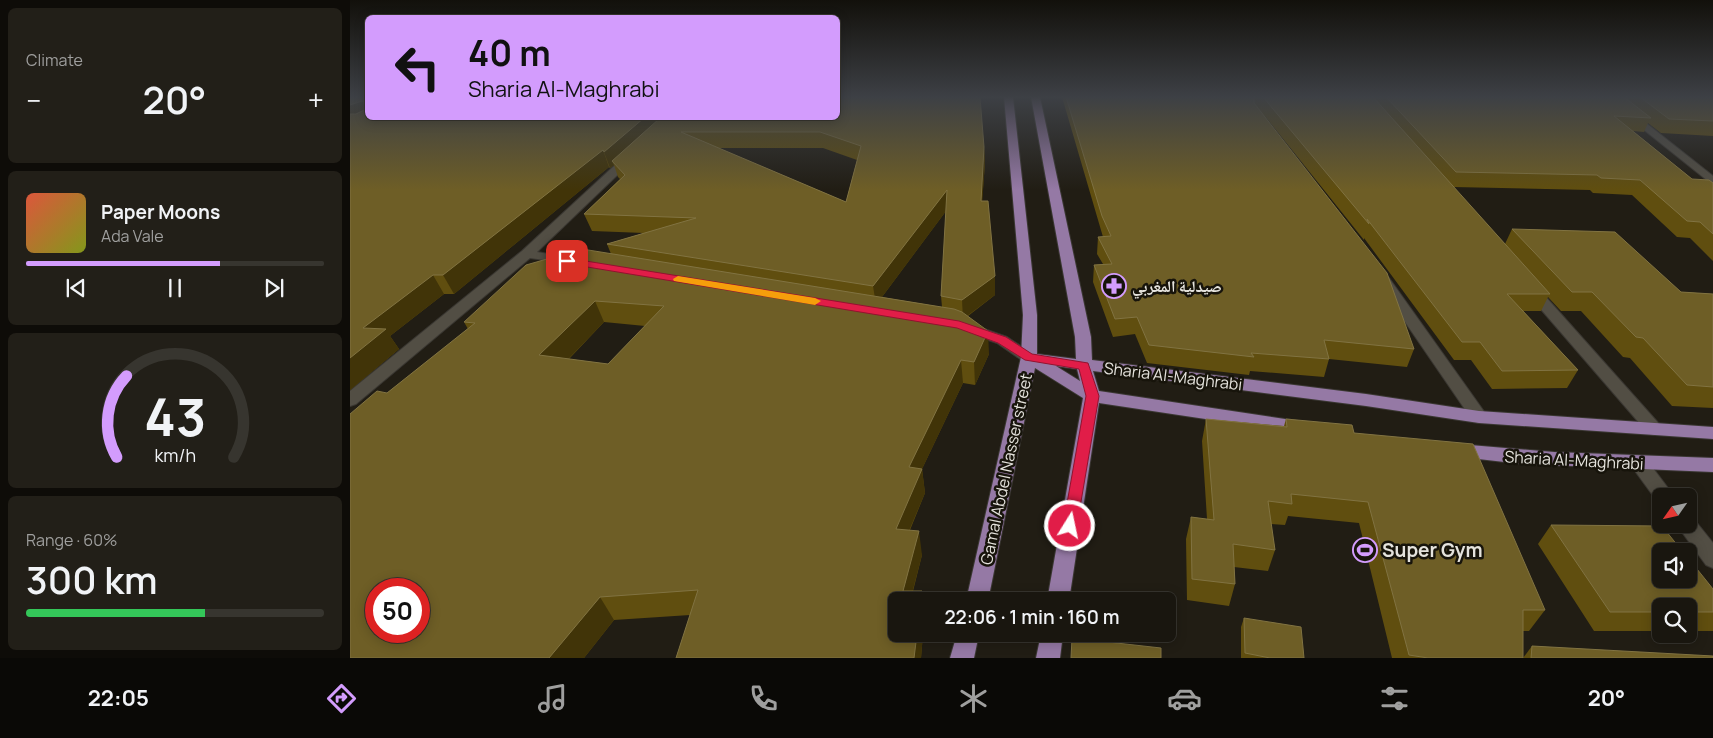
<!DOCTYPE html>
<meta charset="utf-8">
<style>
:root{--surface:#19160f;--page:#221f18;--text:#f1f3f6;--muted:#9f9f9e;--line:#37352f;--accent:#d39cfd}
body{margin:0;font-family:Manrope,"Noto Naskh Arabic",sans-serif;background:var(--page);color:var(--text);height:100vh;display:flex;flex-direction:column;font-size:19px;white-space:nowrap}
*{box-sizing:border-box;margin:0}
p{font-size:16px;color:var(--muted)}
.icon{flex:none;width:28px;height:28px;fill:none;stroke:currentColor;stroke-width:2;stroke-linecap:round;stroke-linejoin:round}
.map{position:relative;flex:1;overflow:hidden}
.drawer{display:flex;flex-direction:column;gap:8px;padding:8px;background:#0e0c08;width:350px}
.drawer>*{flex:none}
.banner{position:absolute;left:15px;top:15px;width:475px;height:105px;border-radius:8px;box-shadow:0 2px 12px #0003,0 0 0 1px var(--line);background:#d39cfd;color:#111;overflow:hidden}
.needle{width:32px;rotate:236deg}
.fabs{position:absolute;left:1302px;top:488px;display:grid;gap:10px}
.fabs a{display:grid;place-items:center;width:45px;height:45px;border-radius:8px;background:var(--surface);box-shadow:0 2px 12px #0003,0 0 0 1px var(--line);font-size:25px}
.speed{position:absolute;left:15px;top:578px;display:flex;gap:10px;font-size:25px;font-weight:700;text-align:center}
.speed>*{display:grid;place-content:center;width:65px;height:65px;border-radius:50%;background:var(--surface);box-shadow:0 2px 12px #0003,0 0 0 1px var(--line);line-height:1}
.speed .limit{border:8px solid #d22;background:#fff;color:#111}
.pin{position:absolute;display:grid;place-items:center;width:42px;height:42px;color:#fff;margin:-21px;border-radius:10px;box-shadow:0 2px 8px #0006}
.me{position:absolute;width:55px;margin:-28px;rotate:10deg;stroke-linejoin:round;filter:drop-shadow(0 0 4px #0008)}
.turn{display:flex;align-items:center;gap:18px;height:105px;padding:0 20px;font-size:22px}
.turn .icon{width:65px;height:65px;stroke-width:2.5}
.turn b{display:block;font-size:35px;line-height:42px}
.big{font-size:38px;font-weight:600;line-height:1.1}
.drawer .card{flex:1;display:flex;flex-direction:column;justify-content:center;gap:8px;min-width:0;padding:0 18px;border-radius:8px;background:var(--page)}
.drawer .dial{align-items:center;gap:0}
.dial svg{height:130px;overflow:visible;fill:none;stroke:var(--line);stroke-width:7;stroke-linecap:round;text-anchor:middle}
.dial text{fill:var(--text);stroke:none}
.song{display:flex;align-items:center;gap:15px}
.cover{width:60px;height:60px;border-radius:8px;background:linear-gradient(135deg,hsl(10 70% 55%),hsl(70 70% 35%))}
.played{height:5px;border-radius:2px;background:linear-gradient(90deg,var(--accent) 65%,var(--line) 65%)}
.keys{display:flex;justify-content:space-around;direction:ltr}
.heat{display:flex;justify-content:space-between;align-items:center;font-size:28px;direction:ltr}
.charge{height:8px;border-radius:4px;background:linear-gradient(90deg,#34c759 60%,var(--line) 0)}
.trip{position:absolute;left:538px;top:592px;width:288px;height:50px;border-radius:8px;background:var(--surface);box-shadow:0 2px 12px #0003,0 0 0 1px var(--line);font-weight:600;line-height:50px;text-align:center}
.dock{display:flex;height:80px;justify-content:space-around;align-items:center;background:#0a0906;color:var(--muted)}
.dock .icon{width:35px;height:35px}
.dock .active{color:var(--accent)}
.dock b{font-size:22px;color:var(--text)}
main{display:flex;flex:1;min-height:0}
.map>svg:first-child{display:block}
</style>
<main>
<section class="drawer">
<div class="card"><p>Climate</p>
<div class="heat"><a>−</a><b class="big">20°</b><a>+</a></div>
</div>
<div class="card">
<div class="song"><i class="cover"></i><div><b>Paper Moons</b><p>Ada Vale</p></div></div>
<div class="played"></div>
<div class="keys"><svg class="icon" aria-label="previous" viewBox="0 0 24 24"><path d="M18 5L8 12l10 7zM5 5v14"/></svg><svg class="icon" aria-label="pause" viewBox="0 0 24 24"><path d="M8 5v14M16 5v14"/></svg><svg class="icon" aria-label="next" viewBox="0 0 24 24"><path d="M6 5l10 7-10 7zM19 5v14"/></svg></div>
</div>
<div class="card dial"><svg viewBox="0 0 100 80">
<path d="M14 69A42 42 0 1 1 86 69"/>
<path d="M14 69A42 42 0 0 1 20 19" stroke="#d39cfd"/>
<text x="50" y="56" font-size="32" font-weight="700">43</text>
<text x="50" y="72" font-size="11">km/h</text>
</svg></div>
<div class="card"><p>Range · 60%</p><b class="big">300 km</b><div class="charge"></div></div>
</section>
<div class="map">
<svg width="1363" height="658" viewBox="0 0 1363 658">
<rect width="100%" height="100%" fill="#211d14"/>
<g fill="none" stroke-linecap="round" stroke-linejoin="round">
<defs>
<g id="minor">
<path d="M1253 97H1263L1363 176V185Z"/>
<path d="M280 154 284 155V159L187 252 223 258 225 261 223 264 180 258 6 404 0 406V391L172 251 276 155Z"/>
<path d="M1034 277 1039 278 1135 413 1138 417 1135 421 1129 423 1123 421 1027 281Z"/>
<path d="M1181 285 1186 286 1310 425 1313 429 1310 433 1304 435 1298 433 1176 292 1174 289Z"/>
<path d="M620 324 657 337 687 357 685 361H673L647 343 615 332 612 329Z"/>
<path d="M1289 457 1296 459 1324 496H1311V503L1307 501 1280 464 1282 459Z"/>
<path d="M1339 517 1343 518 1363 543V568L1356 565 1326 524H1339Z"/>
</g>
<g id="major">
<path d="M654 97H663L687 315V354L726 359 725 337 681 97H690L741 337 742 360 1016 394 1129 411 1363 427V439L1129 423 1016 406 743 371 749 391 955 422 961 424 964 428 961 432 955 434 749 403 719 601H697L733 398 685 368 638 601H616L671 357 673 315ZM706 366 727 369 730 381Z"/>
<path d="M1108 444 1204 452 1363 458V472L1172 464 1102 456 1099 451 1102 446Z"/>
<path d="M607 634H629L624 658H600Z"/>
<path d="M691 634H713L710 658H686Z"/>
</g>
</defs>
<!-- minor casing -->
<use href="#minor" stroke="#3a3732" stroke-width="2"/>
<!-- major casing -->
<use href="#major" stroke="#3a3732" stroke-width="2"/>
<!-- minor -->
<use href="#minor" fill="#524e44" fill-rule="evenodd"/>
<!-- major -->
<use href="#major" fill="#9579a5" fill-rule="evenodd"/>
</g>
<!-- wall -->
<g fill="#604e0f" fill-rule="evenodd">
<path d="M0 97H18V118H488L634 147 635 163 632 201 645 295 618 316 639 354 625 385 613 383 572 469 575 493 560 530 572 555 563 591H572L573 601H546V634H573L571 658H326L340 615 264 620 234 658H0L37 393 118 329 114 322 261 254 257 244 294 233 242 231 234 214 270 179 268 177 264 165 260 168 259 167 104 294H94L40 336 49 349 0 390ZM368 148H473L507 160 496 202ZM596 211 591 296 592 307 532 297ZM254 322 295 326 258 364 219 359Z"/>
<path d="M712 97H1363V136L1311 133 1298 123 1294 132 1283 131 1342 179 1363 183V261L1340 238 1327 237 1282 195 1243 193 1240 190 1103 187 1155 244 1162 229 1331 292 1363 294V408L1322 406 1280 358 1273 357 1231 311H1211L1198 297 1191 311H1173L1228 370 1217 388 1142 389 1121 360H1104L1014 238V240L914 115 1064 349 1057 367 979 359 974 377 900 371 899 375 797 363 785 334 763 337 743 282 744 265 753 264 747 254 748 237H753Z"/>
<path d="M856 419 934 426 936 419 1004 433 1195 610 1179 631H1173V658H1042L1009 523 938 516 935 525 921 524 925 550 918 571 884 567 885 584 879 606 837 600 836 539 841 517 857 519 852 441Z"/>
<path d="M1201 525 1363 589V631H1339V606H1311V631H1244L1188 544Z"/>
<path d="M894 618 954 658H891V627Z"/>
<path d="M1182 646 1363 658H1173Z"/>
</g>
<!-- shaded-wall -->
<g fill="#413408">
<path d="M12 101 18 112 0 122V105Z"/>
<path d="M294 118H316L262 161 264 165 260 168 254 152Z"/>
<path d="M634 147 635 163 631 219V201Z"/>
<path d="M253 150 259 167 104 294 93 275Z"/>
<path d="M597 190 599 207 526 305 523 286Z"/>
<path d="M83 275 94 294 40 336 49 349 0 390V358L13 328Z"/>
<path d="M645 276V295L613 319 612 300Z"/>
<path d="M245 301 254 322 201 377 189 355Z"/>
<path d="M638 331 639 354 625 385 624 362Z"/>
<path d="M611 360 613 383 572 469 575 493 550 552 546 529 559 467Z"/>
<path d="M569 531 572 555 560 601 553 591Z"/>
<path d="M572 591 573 601H571Z"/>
<path d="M250 597 264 620 234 658H199Z"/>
<path d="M567 634H573L571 658H564Z"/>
</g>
<!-- building -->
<g fill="#6e5e26" stroke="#817342" fill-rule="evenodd">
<path d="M0 97H18V102L12 101 0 105Z"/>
<path d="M488 97H630L634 147 631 201H638L645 276 612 300 591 296 597 190 523 286 257 244 346 218 234 214 275 175 262 161 310 118H488ZM331 132H470L511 146 496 202Z"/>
<path d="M716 97H904V103L1037 273 1064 349 974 340 979 359 901 353 904 357 799 345 787 317 765 319 744 265 762 264 748 237 761 236 752 216Z"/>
<path d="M913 97H1023L1200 294H1157L1228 370 1152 371 1130 342H1112L1017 219 1019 224Z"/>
<path d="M1036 97H1274L1301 118 1264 116 1342 179 1359 180 1363 183V234L1350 222 1337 221 1290 180 1251 178 1247 175 1106 172Z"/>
<path d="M1290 97H1363V121L1319 119Z"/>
<path d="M18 108V118H294L254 152 253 150 93 275H83L13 328 36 329 0 358V114H6Z"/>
<path d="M1162 229 1265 232 1331 292 1363 294V387L1337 385 1293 338 1286 337 1242 292H1222Z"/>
<path d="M232 249 604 309 612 312 638 331 624 362 611 360 559 467 572 469 546 529 569 531 553 591H572L571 601H546V634H567L564 658H326L348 590 250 597 199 658H0V414L27 391 37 393 125 323 114 322 176 265ZM245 301 314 306 258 364 189 355ZM26 589H69V631H26Z"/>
<path d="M856 419 937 427 936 419 1002 425 1004 433 1123 444 1195 610H1173V658H1078L1059 655 1018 502 941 494 942 504 918 501 925 550 883 544 885 584 842 579 841 517 864 520Z"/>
<path d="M1201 525 1312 526 1332 551H1311V579H1339V559L1363 589V612H1339V606H1311V612H1260Z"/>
<path d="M894 618 951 627 954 658H920L895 653Z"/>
<path d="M722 638 811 648V658H721Z"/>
<path d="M1182 646 1363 656V658H1181Z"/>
</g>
<!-- sky -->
<linearGradient id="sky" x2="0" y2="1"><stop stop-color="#12100b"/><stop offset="0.51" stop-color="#3d4045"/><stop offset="1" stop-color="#3d4045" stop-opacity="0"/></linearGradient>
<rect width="1363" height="190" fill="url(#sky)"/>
<!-- route -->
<path fill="#e11d48" stroke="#92132f" d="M217 258 609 321 656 337 682 354 738 363 749 396 726 531 720 533 715 531 713 526 736 396 729 369 675 360 648 343 607 328 213 263 212 261Z"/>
<!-- slow -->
<path fill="#f59e0b" d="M328 276 465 298 471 301 465 305 324 281 323 279Z"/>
<!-- icons -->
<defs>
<symbol id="pharmacy-ring" viewBox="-11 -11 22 22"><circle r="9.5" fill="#17140b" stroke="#d39cfd" stroke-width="1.5"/><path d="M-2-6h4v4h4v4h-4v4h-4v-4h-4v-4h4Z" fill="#d39cfd"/></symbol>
<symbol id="stadium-ring" viewBox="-11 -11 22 22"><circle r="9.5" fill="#17140b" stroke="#d39cfd" stroke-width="1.5"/><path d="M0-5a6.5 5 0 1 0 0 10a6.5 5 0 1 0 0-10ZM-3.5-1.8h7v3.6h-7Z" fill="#d39cfd"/></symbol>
</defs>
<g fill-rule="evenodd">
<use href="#pharmacy-ring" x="750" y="272" width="28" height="28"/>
<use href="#stadium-ring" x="1001" y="536" width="28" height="28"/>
</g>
<g text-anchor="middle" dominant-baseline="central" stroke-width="5" stroke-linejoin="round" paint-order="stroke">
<!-- poi labels -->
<g font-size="16" font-weight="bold" fill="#e5e3dd" stroke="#17140b" text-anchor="start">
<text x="782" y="286">صيدلية المغربي</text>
</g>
<!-- street labels -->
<g font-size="16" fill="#e5e3dd" stroke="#17140b">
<text transform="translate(823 376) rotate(7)">Sharia Al-Maghrabi</text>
<text transform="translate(1224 460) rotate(3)">Sharia Al-Maghrabi</text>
<text transform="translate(656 469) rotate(-78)">Gamal Abdel Nasser street</text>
</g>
<!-- near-poi labels -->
<g font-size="19" font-weight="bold" fill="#e5e3dd" stroke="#17140b" text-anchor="start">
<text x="1032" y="550">Super Gym</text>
</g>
</g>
</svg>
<div class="fabs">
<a><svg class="needle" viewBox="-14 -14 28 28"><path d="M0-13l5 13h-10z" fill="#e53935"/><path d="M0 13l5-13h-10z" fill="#9f9f9e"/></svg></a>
<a><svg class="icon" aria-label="sound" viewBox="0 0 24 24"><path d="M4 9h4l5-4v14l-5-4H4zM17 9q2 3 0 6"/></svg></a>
<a><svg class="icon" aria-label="search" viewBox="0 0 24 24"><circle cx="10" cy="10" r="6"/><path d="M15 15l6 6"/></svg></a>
</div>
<div class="speed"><div class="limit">50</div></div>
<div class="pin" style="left:217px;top:261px;background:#d93025"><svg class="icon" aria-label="arrive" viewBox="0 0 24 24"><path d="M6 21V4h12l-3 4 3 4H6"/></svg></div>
<svg class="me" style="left:720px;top:526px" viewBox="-20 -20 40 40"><circle r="17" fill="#e11d48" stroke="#fff" stroke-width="3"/><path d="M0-11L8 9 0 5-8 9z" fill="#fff"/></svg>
<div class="trip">22:06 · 1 min · 160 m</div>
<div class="banner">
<div class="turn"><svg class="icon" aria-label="left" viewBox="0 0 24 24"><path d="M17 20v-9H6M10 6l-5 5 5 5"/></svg><div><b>40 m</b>Sharia Al-Maghrabi</div></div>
</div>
</div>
</main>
<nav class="dock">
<b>22:05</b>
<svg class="icon active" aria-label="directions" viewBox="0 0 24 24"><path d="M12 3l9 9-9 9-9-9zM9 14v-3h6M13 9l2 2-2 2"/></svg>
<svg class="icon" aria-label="music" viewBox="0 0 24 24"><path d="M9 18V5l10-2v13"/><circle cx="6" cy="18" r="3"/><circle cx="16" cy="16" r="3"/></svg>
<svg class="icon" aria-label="phone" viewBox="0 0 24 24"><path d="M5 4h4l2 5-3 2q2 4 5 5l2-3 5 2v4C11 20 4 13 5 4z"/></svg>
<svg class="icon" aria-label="climate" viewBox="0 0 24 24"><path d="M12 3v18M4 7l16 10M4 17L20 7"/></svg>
<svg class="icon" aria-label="car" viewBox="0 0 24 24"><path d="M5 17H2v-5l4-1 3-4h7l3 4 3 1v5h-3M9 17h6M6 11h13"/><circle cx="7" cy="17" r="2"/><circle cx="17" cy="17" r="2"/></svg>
<svg class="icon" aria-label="filters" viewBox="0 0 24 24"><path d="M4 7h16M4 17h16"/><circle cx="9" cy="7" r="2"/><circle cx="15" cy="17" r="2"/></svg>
<b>20°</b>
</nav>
